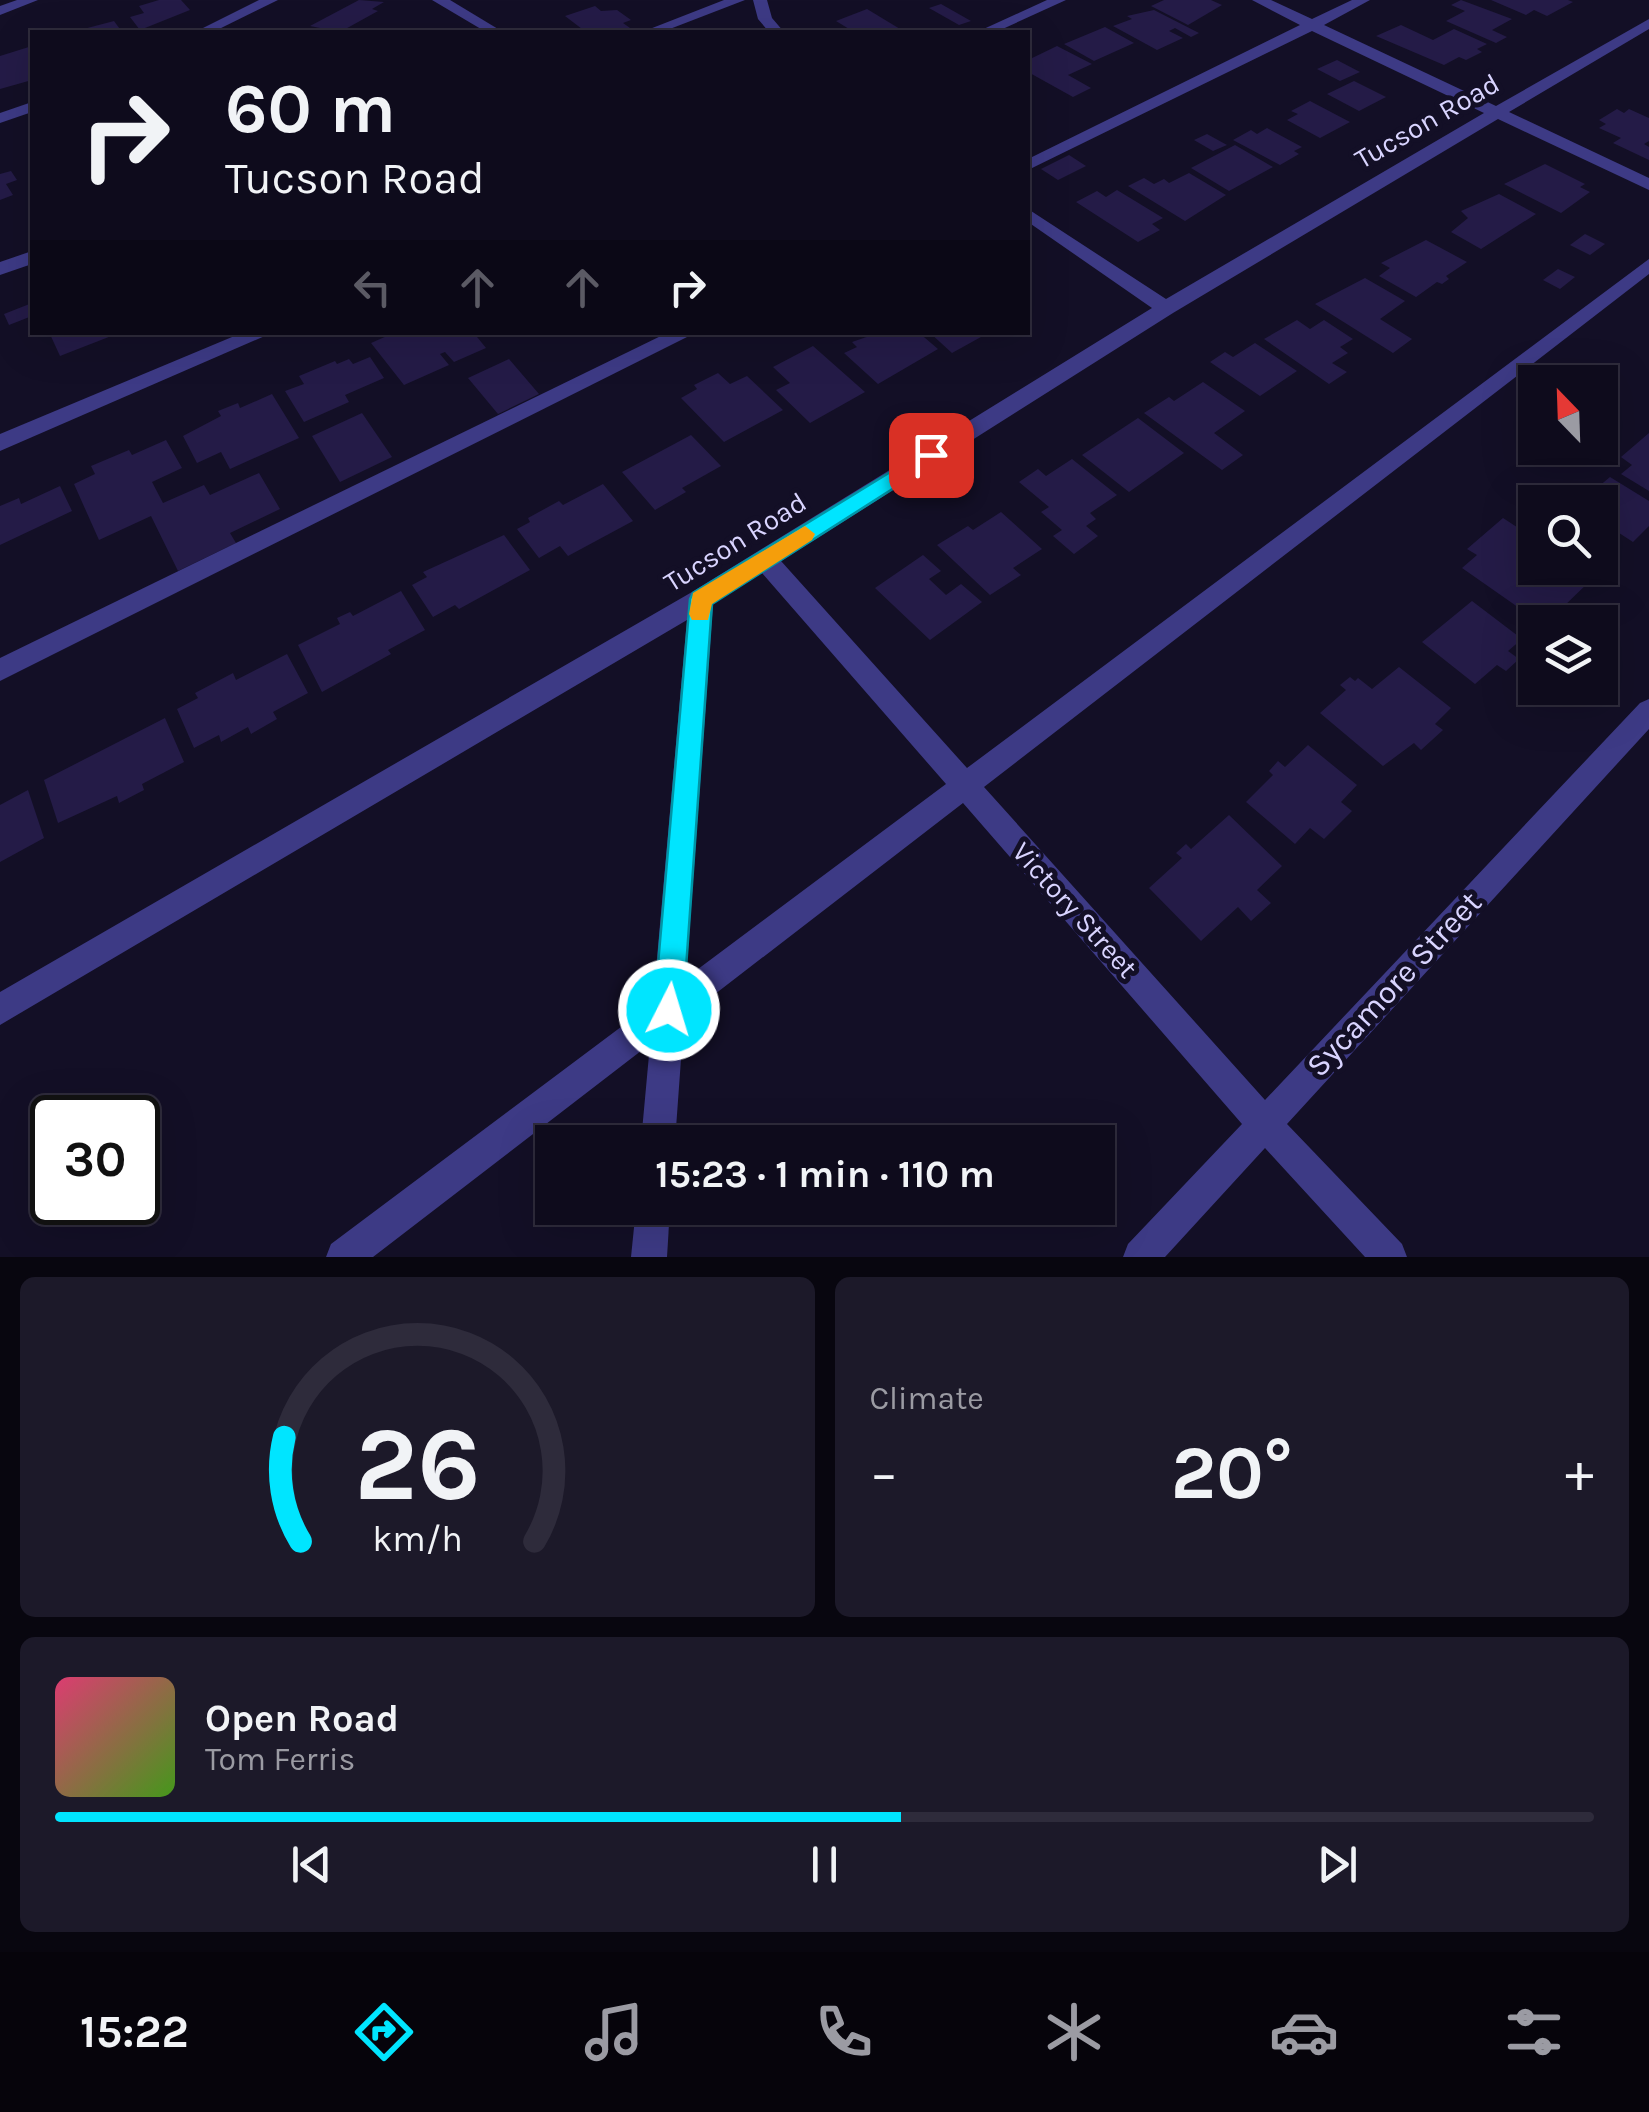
<!DOCTYPE html>
<meta charset="utf-8">
<style>
:root{--surface:#0e0b1c;--page:#1c1929;--text:#f1f3f6;--muted:#9b9ba3;--line:#2e2b3b;--accent:#00e5ff}
body{margin:0;font-family:Karla,sans-serif;background:var(--page);color:var(--text);height:100vh;display:flex;flex-direction:column;font-size:38px;white-space:nowrap}
*{box-sizing:border-box;margin:0}
p{font-size:32px;color:var(--muted)}
.icon{flex:none;width:55px;height:55px;fill:none;stroke:currentColor;stroke-width:2;stroke-linecap:round;stroke-linejoin:round}
.map{position:relative;height:1257px;overflow:hidden}
.drawer{display:flex;flex-direction:column;gap:20px;padding:20px;background:#08060f;flex:1}
.drawer>*{flex:none}
.hud{position:absolute;left:30px;top:30px;width:1000px;height:305px;border-radius:0px;box-shadow:0 10px 40px #0002,0 0 0 2px var(--line);background:#0e0b1c;color:var(--text);overflow:hidden}
.needle{width:65px;rotate:337deg}
.buttons{position:absolute;left:1518px;top:365px;display:grid;gap:20px}
.buttons a{display:grid;place-items:center;width:100px;height:100px;border-radius:0px;background:var(--surface);box-shadow:0 10px 40px #0002,0 0 0 2px var(--line);font-size:50px}
.speed{position:absolute;left:30px;top:1095px;display:flex;gap:20px;font-size:50px;font-weight:700;text-align:center}
.speed>*{display:grid;place-content:center;width:130px;height:130px;border-radius:50%;background:var(--surface);box-shadow:0 10px 40px #0002,0 0 0 2px var(--line);line-height:1}
.speed .limit{border:5px solid #111;border-radius:15px;background:#fff;color:#111}
.pin{position:absolute;display:grid;place-items:center;width:85px;height:85px;color:#fff;margin:-42px;border-radius:20px;box-shadow:0 5px 15px #0006}
.me{position:absolute;width:110px;margin:-55px;rotate:5deg;stroke-linejoin:round;filter:drop-shadow(0 0 8px #0008)}
.turn{display:flex;align-items:center;gap:35px;height:210px;padding:0 30px;font-size:45px}
.turn .icon{width:130px;height:130px;stroke-width:2.5}
.turn b{display:block;font-size:70px;line-height:85px}
.lanes{display:flex;align-items:center;height:95px;padding:0 30px;background:#0003;justify-content:center;gap:50px;direction:ltr}
.lanes .off{opacity:.35}
.big{font-size:75px;font-weight:700;line-height:1.1}
.drawer .card{flex:1;display:flex;flex-direction:column;justify-content:center;gap:15px;min-width:0;padding:0 35px;border-radius:15px;background:var(--page)}
.drawer .dial{align-items:center;gap:0}
.dial svg{height:260px;overflow:visible;fill:none;stroke:var(--line);stroke-width:7;stroke-linecap:round;text-anchor:middle}
.dial text{fill:var(--text);stroke:none}
.song{display:flex;align-items:center;gap:30px}
.cover{width:120px;height:120px;border-radius:15px;background:linear-gradient(135deg,hsl(340 70% 55%),hsl(100 70% 35%))}
.played{height:10px;border-radius:5px;background:linear-gradient(90deg,var(--accent) 55%,var(--line) 55%)}
.keys{display:flex;justify-content:space-around;direction:ltr}
.heat{display:flex;justify-content:space-between;align-items:center;font-size:55px;direction:ltr}
.drawer .tiles{flex:1;display:grid;gap:20px;grid-template-columns:1fr 1fr}
.card:last-child{grid-column:span 2}
.trip{position:absolute;left:535px;top:1125px;width:580px;height:100px;border-radius:0px;background:var(--surface);box-shadow:0 10px 40px #0002,0 0 0 2px var(--line);font-weight:700;line-height:100px;text-align:center}
.menu{display:flex;height:160px;justify-content:space-around;align-items:center;background:#06040b;color:var(--muted)}
.menu .icon{width:70px;height:70px}
.menu .selected{color:var(--accent)}
.menu b{font-size:45px;color:var(--text)}
.map>svg:first-child{display:block}
</style>
<div class="map">
<svg width="1649" height="1257" viewBox="0 0 1649 1257">
<rect width="100%" height="100%" fill="#130f26"/>
<!-- building -->
<g fill="#241b47">
<path d="M159 0H181L190 10 140 30 130 17 144 13 139 6Z"/>
<path d="M359 0 384 2 372 9 378 11 340 32 310 26Z"/>
<path d="M1164 0H1211L1222 5 1188 25 1151 6Z"/>
<path d="M1461 0 1512 19 1492 30 1507 37 1496 43 1446 21 1465 11 1451 5Z"/>
<path d="M1491 0H1568L1573 2 1547 16 1534 10 1526 15Z"/>
<path d="M941 4 971 21 959 25 929 8Z"/>
<path d="M595 6 601 11 617 10 631 20 623 23 630 28 618 32H586L565 16Z"/>
<path d="M867 9 905 32H854L836 21Z"/>
<path d="M1154 10 1199 33 1191 37 1175 28 1169 31 1183 38 1157 50 1113 26 1132 19 1127 16Z"/>
<path d="M114 21 122 32H76V31Z"/>
<path d="M1401 25 1433 40 1454 29 1487 44 1477 49 1482 52 1466 60 1459 57 1444 65 1376 36Z"/>
<path d="M1105 27 1134 43 1094 61 1064 44Z"/>
<path d="M32 46V80L0 89V56Z"/>
<path d="M1057 46 1092 64 1068 75 1091 88 1073 97 1028 72V60Z"/>
<path d="M1337 60 1360 72 1340 81 1317 69Z"/>
<path d="M1354 81 1386 97 1359 111 1327 94Z"/>
<path d="M1310 101 1350 122 1320 138 1287 120 1298 114 1291 111Z"/>
<path d="M1617 109 1624 113 1629 109 1649 118V141L1644 144 1649 147V160L1613 143 1621 138 1599 128 1606 124 1599 120Z"/>
<path d="M1267 128 1302 147 1294 151 1299 154 1280 165 1233 140 1251 130 1257 134Z"/>
<path d="M1207 134 1227 145 1213 151 1194 140Z"/>
<path d="M1235 145 1273 167 1229 191 1191 168Z"/>
<path d="M1069 155 1086 166 1058 180 1041 169Z"/>
<path d="M1545 164 1585 184 1580 187 1590 192 1561 213 1504 184Z"/>
<path d="M11 171 17 180 6 184 13 195 0 200V174Z"/>
<path d="M1189 173 1226 195 1185 221 1128 186 1144 178 1154 184 1164 179 1169 183Z"/>
<path d="M1117 190 1163 218 1152 224 1160 230 1138 242 1076 202 1097 191 1106 197Z"/>
<path d="M1499 194 1536 214 1481 249 1451 232 1468 218 1461 211Z"/>
<path d="M1585 234 1605 244 1590 255 1570 245Z"/>
<path d="M1426 240 1467 262 1446 276 1449 279 1442 284 1437 282 1416 297 1379 276 1390 268 1381 263Z"/>
<path d="M1558 269 1575 277 1560 289 1543 280Z"/>
<path d="M1365 278 1405 301 1380 319 1412 339 1393 353 1315 304Z"/>
<path d="M32 303V316L9 325 4 314Z"/>
<path d="M1297 320 1310 329 1324 320 1353 339 1340 347 1348 353 1332 363 1347 372 1329 384 1264 339Z"/>
<path d="M49 332H119V333L60 356Z"/>
<path d="M396 332H473L486 348 454 362 445 352 440 354 449 365 404 385 371 343Z"/>
<path d="M881 332H918L938 349 878 384 844 353 857 347 852 342Z"/>
<path d="M929 332H990L952 353Z"/>
<path d="M1255 343 1297 371 1260 396 1210 362 1225 352 1233 357Z"/>
<path d="M813 346 865 392 810 423 776 390 790 383 773 367Z"/>
<path d="M370 357 384 378 345 395 349 402 304 422 285 391 304 384 299 376 335 361 337 364 349 359 353 364Z"/>
<path d="M509 359 539 394 498 414 468 378Z"/>
<path d="M718 373 730 384 747 376 783 410 724 442 681 398 697 389 694 385Z"/>
<path d="M1203 382 1245 411 1214 433 1243 455 1222 470 1144 413 1169 397 1174 401Z"/>
<path d="M272 394 299 438 230 469 221 452 197 463 183 436 221 416 218 411 238 403 240 408Z"/>
<path d="M362 413 392 457 340 482 312 436Z"/>
<path d="M1138 418 1184 453 1129 492 1082 455Z"/>
<path d="M1649 433V491L1621 474 1632 465 1621 457Z"/>
<path d="M691 435 721 466 682 488 686 492 655 510 622 472Z"/>
<path d="M166 440 182 468 152 482 163 503 204 485 210 495 259 473 280 509 230 533 236 543 178 571 151 516 99 540 74 484 95 474 91 466 129 450 132 455Z"/>
<path d="M1072 459 1117 495 1090 513 1096 519 1086 526 1098 536 1074 554 1053 536 1062 530 1041 512 1049 507 1019 482 1038 469 1046 476Z"/>
<path d="M1610 477 1649 501V526L1633 542 1616 531 1600 545V502H1580Z"/>
<path d="M603 484 633 521 568 556 560 546 539 558 517 529 530 522 528 518 559 501 563 505Z"/>
<path d="M60 486 72 511 0 545V506L19 498 21 504Z"/>
<path d="M1001 512 1042 549 1013 568 1021 575 990 595 937 545 968 526 973 530Z"/>
<path d="M1503 518 1535 539V568H1578L1593 578 1559 611 1549 605 1535 619 1462 568 1477 555 1467 549Z"/>
<path d="M504 535 530 570 459 609 455 605 433 617 412 585 427 577 423 572Z"/>
<path d="M923 555 941 571 929 579 946 595 961 584 982 602 930 640 875 588Z"/>
<path d="M401 591 425 630 388 650 391 654 322 692 298 645 340 624 337 618 350 612 353 616Z"/>
<path d="M1472 601 1522 639 1508 651 1519 659 1506 671 1497 665 1475 684 1422 642Z"/>
<path d="M287 654 308 693 273 712 277 719 251 734 248 727 221 742 219 735 194 748 177 709 198 698 195 693 233 673 236 680Z"/>
<path d="M1399 667 1451 708 1435 724 1443 730 1421 750 1414 743 1383 766 1320 713 1346 690 1340 685 1350 677 1355 681 1358 678 1372 689Z"/>
<path d="M165 718 184 762 142 784 144 790 119 803 117 796 58 823 44 780Z"/>
<path d="M1308 745 1357 785 1341 802 1352 811 1324 839 1310 828 1295 844 1246 802 1273 775 1269 771 1278 761 1285 767Z"/>
<path d="M28 790 44 838 0 862V805Z"/>
<path d="M1229 815 1282 866 1257 890 1271 903 1251 921 1238 907 1201 941 1149 888 1182 858 1176 853 1186 844 1191 849Z"/>
</g>
<g fill="none" stroke-linecap="round" stroke-linejoin="round">
<!-- minor -->
<g fill="#3d3a85" fill-rule="evenodd">
<path d="M17 0H38L0 15V6Z"/>
<path d="M259 0H278L213 32H195Z"/>
<path d="M432 0H450L503 32H486Z"/>
<path d="M724 0H745L662 32H642Z"/>
<path d="M753 0H767L772 18 784 32H769L758 19Z"/>
<path d="M1047 0H1066L996 32H977Z"/>
<path d="M1252 0H1271L1312 19 1352 0H1370L1324 25 1496 106 1649 19V29L1509 112 1649 178V190L1498 119 1173 313 781 561 967 768 1649 259V274L984 787 1265 1100 1640 703 1649 699V729L1287 1124 1402 1244 1407 1257H1365L1265 1148 1165 1257H1123L1128 1244 1242 1124 963 803 684 1018 675 1142H641L650 1044 373 1257H326L331 1244 653 1003 687 620 0 1025V992L692 592 1152 308 1028 222V209L1166 299 1484 113 1312 31 1028 170V159L1300 25ZM762 573 946 784 686 978 713 604Z"/>
<path d="M32 102V112L0 123V113Z"/>
<path d="M32 251V264L0 275V262Z"/>
<path d="M244 332H274L0 451V434Z"/>
<path d="M669 332H697L0 681V658Z"/>
<path d="M636 1208H670L667 1257H631Z"/>
</g>
</g>
<!-- route -->
<path fill="#00e5ff" stroke="#0095a6" stroke-width="2.5" d="M931 447 938 449V460L712 604 683 1010 679 1020 669 1025 659 1020 654 1010 690 599 693 593Z"/>
<!-- slow -->
<path fill="#f59e0b" d="M805 526 815 534 812 540 712 604 708 620H692L689 614 693 593Z"/>
<g text-anchor="middle" dominant-baseline="central" stroke-width="10" stroke-linejoin="round" paint-order="stroke">
<!-- street labels -->
<g font-size="28" fill="#d9d4ff" stroke="#130f26">
<text transform="translate(1427 121) rotate(-30)">Tucson Road</text>
<text transform="translate(735 542) rotate(-32)">Tucson Road</text>
<text transform="translate(1075 910) rotate(48)">Victory Street</text>
</g>
<!-- near-street labels -->
<g font-size="32" fill="#d9d4ff" stroke="#130f26">
<text transform="translate(1394 984) rotate(-47)">Sycamore Street</text>
</g>
</g>
</svg>
<div class="buttons">
<a><svg class="needle" viewBox="-14 -14 28 28"><path d="M0-13l5 13h-10z" fill="#e53935"/><path d="M0 13l5-13h-10z" fill="#9b9ba3"/></svg></a>
<a><svg class="icon" aria-label="search" viewBox="0 0 24 24"><circle cx="10" cy="10" r="6"/><path d="M15 15l6 6"/></svg></a>
<a><svg class="icon" aria-label="layers" viewBox="0 0 24 24"><path d="M12 4l9 5-9 5-9-5zM3 14l9 5 9-5"/></svg></a>
</div>
<div class="speed"><div class="limit">30</div></div>
<div class="pin" style="left:931px;top:455px;background:#d93025"><svg class="icon" aria-label="arrive" viewBox="0 0 24 24"><path d="M6 21V4h12l-3 4 3 4H6"/></svg></div>
<svg class="me" style="left:669px;top:1010px" viewBox="-20 -20 40 40"><circle r="17" fill="#00e5ff" stroke="#fff" stroke-width="3"/><path d="M0-11L8 9 0 5-8 9z" fill="#fff"/></svg>
<div class="trip">15:23 · 1 min · 110 m</div>
<div class="hud">
<div class="turn"><svg class="icon" aria-label="right" viewBox="0 0 24 24"><path d="M7 20v-9h11M14 6l5 5-5 5"/></svg><div><b>60 m</b>Tucson Road</div></div>
<div class="lanes"><svg class="icon off" aria-label="left" viewBox="0 0 24 24"><path d="M17 20v-9H6M10 6l-5 5 5 5"/></svg><svg class="icon off" aria-label="ahead" viewBox="0 0 24 24"><path d="M12 20V5M6 11l6-6 6 6"/></svg><svg class="icon off" aria-label="ahead" viewBox="0 0 24 24"><path d="M12 20V5M6 11l6-6 6 6"/></svg><svg class="icon" aria-label="right" viewBox="0 0 24 24"><path d="M7 20v-9h11M14 6l5 5-5 5"/></svg></div>
</div>
</div>
<section class="drawer">
<div class="tiles">
<div class="card dial"><svg viewBox="0 0 100 80">
<path d="M14 69A42 42 0 1 1 86 69"/>
<path d="M14 69A42 42 0 0 1 9 37" stroke="#00e5ff"/>
<text x="50" y="56" font-size="32" font-weight="700">26</text>
<text x="50" y="72" font-size="11">km/h</text>
</svg></div>
<div class="card"><p>Climate</p>
<div class="heat"><a>−</a><b class="big">20°</b><a>+</a></div>
</div>
<div class="card">
<div class="song"><i class="cover"></i><div><b>Open Road</b><p>Tom Ferris</p></div></div>
<div class="played"></div>
<div class="keys"><svg class="icon" aria-label="previous" viewBox="0 0 24 24"><path d="M18 5L8 12l10 7zM5 5v14"/></svg><svg class="icon" aria-label="pause" viewBox="0 0 24 24"><path d="M8 5v14M16 5v14"/></svg><svg class="icon" aria-label="next" viewBox="0 0 24 24"><path d="M6 5l10 7-10 7zM19 5v14"/></svg></div>
</div>
</div>
</section>
<nav class="menu">
<b>15:22</b>
<svg class="icon selected" aria-label="directions" viewBox="0 0 24 24"><path d="M12 3l9 9-9 9-9-9zM9 14v-3h6M13 9l2 2-2 2"/></svg>
<svg class="icon" aria-label="music" viewBox="0 0 24 24"><path d="M9 18V5l10-2v13"/><circle cx="6" cy="18" r="3"/><circle cx="16" cy="16" r="3"/></svg>
<svg class="icon" aria-label="phone" viewBox="0 0 24 24"><path d="M5 4h4l2 5-3 2q2 4 5 5l2-3 5 2v4C11 20 4 13 5 4z"/></svg>
<svg class="icon" aria-label="climate" viewBox="0 0 24 24"><path d="M12 3v18M4 7l16 10M4 17L20 7"/></svg>
<svg class="icon" aria-label="car" viewBox="0 0 24 24"><path d="M5 17H2v-5l4-1 3-4h7l3 4 3 1v5h-3M9 17h6M6 11h13"/><circle cx="7" cy="17" r="2"/><circle cx="17" cy="17" r="2"/></svg>
<svg class="icon" aria-label="filters" viewBox="0 0 24 24"><path d="M4 7h16M4 17h16"/><circle cx="9" cy="7" r="2"/><circle cx="15" cy="17" r="2"/></svg>
</nav>
